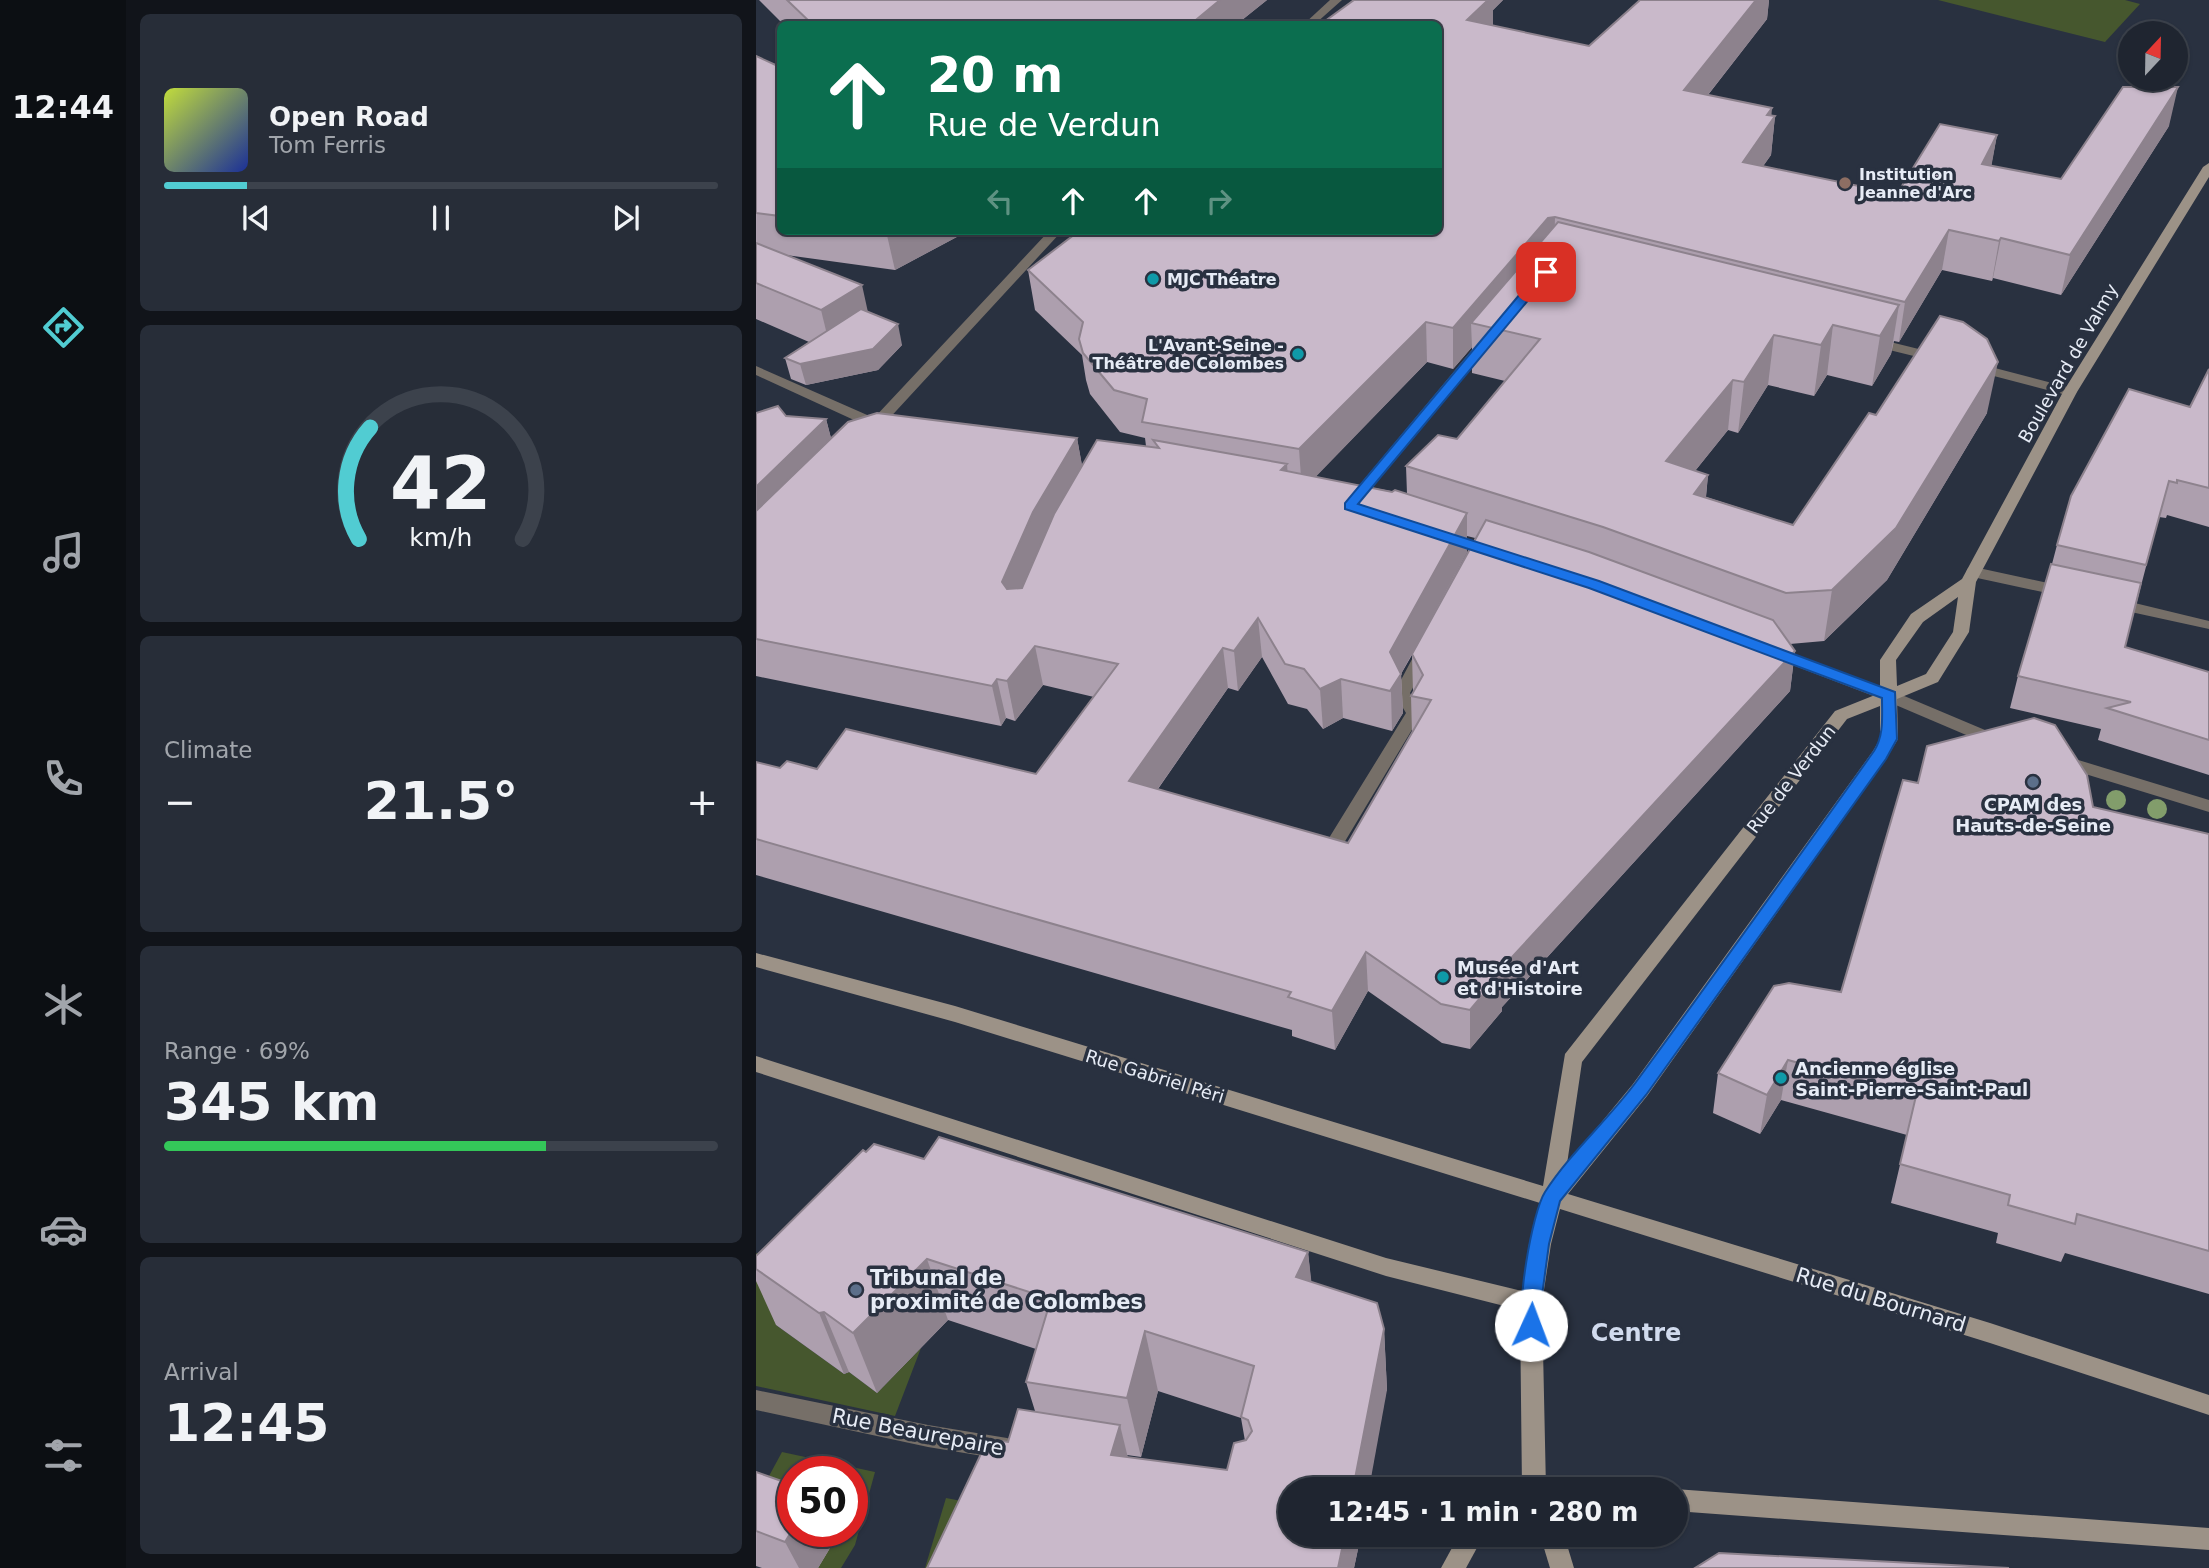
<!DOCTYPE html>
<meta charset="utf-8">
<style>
:root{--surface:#1f2530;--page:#272d38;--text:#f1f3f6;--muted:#a1a5ab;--line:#3c424c;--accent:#51ccd2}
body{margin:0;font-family:"DejaVu Sans",sans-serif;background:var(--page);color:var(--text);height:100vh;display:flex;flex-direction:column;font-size:26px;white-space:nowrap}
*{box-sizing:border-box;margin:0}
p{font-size:23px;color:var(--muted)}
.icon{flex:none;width:38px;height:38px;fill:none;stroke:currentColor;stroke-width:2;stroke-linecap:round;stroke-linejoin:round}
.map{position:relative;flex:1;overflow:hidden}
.details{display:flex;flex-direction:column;gap:14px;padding:14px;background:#11141a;width:630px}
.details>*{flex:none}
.hud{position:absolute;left:21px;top:21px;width:665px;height:214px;border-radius:10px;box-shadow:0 2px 5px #0004,0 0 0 2px var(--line);background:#0b6e4f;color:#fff;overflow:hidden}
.needle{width:46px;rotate:22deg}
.controls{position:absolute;left:1362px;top:21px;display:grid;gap:14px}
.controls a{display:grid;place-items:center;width:70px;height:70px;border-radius:50%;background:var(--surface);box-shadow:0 2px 5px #0004,0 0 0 2px var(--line);font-size:35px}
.speed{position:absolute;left:21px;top:1456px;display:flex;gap:14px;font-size:35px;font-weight:700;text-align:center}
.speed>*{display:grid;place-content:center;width:91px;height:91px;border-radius:50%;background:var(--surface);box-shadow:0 2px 5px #0004,0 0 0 2px var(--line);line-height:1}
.speed .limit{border:10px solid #d22;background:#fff;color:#111}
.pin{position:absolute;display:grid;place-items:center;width:60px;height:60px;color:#fff;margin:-30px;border-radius:14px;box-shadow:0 4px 10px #0006}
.me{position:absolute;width:77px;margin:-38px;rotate:2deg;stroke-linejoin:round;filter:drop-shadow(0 0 5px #0008)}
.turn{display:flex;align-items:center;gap:24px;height:147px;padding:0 35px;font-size:32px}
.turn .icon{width:91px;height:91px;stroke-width:2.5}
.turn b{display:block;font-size:49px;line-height:60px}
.lanes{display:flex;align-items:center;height:66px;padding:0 35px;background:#0003;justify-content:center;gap:35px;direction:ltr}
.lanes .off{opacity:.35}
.big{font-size:52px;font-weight:800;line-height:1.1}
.details .widget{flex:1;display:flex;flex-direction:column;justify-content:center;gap:10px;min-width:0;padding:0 24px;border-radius:10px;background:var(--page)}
.details .dial{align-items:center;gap:0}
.dial svg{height:182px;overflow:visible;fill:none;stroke:var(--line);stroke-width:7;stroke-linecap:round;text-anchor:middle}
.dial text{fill:var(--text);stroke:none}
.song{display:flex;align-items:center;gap:21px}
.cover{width:84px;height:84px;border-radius:10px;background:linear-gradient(135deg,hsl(70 70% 55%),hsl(230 70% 35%))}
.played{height:7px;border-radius:4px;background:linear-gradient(90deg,var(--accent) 15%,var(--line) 15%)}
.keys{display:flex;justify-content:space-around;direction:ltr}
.heat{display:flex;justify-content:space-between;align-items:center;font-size:38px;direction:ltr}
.charge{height:10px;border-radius:5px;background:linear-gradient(90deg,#34c759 69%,var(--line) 0)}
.trip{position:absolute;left:522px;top:1477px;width:410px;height:70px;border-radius:35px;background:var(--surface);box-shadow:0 2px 5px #0004,0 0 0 2px var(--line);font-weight:800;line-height:70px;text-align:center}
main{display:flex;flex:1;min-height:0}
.tabs{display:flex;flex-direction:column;width:126px;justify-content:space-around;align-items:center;background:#0c0f13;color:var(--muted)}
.tabs .icon{width:49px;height:49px}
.tabs .active{color:var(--accent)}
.tabs b{font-size:32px;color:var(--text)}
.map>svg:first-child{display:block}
</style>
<main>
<nav class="tabs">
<b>12:44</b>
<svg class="icon active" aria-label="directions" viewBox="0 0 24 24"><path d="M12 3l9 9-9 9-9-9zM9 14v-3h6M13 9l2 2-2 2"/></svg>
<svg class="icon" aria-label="music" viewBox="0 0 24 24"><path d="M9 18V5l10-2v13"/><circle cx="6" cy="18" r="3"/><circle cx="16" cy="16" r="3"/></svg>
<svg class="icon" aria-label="phone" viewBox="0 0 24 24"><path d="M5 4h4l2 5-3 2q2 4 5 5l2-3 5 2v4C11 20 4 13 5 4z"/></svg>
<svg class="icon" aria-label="climate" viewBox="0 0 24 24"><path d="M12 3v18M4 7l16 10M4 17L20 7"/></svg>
<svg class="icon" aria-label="car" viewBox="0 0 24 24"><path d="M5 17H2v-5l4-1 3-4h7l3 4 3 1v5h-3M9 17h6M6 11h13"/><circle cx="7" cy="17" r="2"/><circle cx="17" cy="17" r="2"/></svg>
<svg class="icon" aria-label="filters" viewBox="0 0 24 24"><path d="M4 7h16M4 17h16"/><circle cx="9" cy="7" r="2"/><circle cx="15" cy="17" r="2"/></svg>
</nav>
<section class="details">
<div class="widget">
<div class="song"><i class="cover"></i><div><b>Open Road</b><p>Tom Ferris</p></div></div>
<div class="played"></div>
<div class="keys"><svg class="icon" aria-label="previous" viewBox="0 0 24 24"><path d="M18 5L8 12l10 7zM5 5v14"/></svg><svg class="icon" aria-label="pause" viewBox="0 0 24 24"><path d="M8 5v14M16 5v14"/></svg><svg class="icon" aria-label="next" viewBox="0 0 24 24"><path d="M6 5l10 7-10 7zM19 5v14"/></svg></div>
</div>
<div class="widget dial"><svg viewBox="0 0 100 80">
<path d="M14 69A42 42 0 1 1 86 69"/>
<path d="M14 69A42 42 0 0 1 19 20" stroke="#51ccd2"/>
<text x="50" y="56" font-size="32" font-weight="700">42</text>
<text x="50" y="72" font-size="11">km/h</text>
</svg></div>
<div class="widget"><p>Climate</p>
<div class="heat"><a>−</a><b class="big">21.5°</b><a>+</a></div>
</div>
<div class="widget"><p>Range · 69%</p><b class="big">345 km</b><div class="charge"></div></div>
<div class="widget"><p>Arrival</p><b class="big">12:45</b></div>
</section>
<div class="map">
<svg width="1453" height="1568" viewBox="0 0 1453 1568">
<rect width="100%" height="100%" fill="#293140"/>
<!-- green -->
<g fill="#46572e">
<path d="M1182 0H1369L1384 4 1349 42Z"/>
<path d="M0 1253 67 1278 20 1325 88 1374 93 1372 121 1393 165 1348 139 1416 0 1386Z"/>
<path d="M26 1452 119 1472 99 1545 85 1568H62L61 1531H96V1472H37V1522L0 1500Z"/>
<path d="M190 1498 247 1509 220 1568H169Z"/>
</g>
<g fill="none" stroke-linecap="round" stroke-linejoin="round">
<!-- service -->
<g fill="#766f68" fill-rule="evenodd">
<path d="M1218 567 1310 587 1318 592 1310 597 1212 576 1210 572 1212 568Z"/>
<path d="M1358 598 1453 621V629L1352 607 1350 603 1352 599Z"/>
<path d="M668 647 676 652 654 693 666 713 585 848H573L570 843 573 838 650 713 638 693 662 648Z"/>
</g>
<!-- pedestrian -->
<g fill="#766f68" fill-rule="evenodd">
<path d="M1134 690 1248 738 1251 742 1248 746H1236L1128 700 1126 696 1128 692Z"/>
<path d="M1306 755 1453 800V812L1300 765 1297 761Z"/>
<path d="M0 1390 172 1425 251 1438 259 1441 263 1449 259 1457 251 1460 172 1447 0 1410Z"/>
</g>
<!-- minor -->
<g fill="#766f68" fill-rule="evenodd">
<path d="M574 0H586L559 24H548Z"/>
<path d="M293 231H306L129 423 134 428 132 431 109 434 107 431 111 426 0 375V366L118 418Z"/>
<path d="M1114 337 1187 355 1189 358 1182 362 1109 344 1107 341Z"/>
<path d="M730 338 735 339V345L601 506H591L588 503 591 500 725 339Z"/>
<path d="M1216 362 1319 389 1321 392 1314 396 1211 369V363Z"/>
<path d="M1016 646 1140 692 1142 696 1134 702 1128 700 1010 655 1008 651Z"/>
</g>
<!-- secondary -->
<g fill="#9c9287" fill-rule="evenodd">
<path d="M1453 163V177L1321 392 1220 582 1213 632 1182 682 1141 699 1142 739 1130 759 891 1096 812 1194 1234 1323 1453 1395V1415L1234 1343 804 1209 795 1244 786 1303 790 1489H766L764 1310 630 1276 0 1072V1056L630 1258 766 1291 773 1244 784 1203 199 1022 0 967V953L199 1006 787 1186 809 1054 1079 711 1124 693V660L1155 614 1206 579 1307 392 1447 167ZM1202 597 1197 632 1170 674 1141 686 1140 660 1167 622ZM1124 706V739L1117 751 877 1084 811 1164 826 1062 1091 719Z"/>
<path d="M919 1489 1453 1528V1550L919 1511Z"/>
<path d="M703 1535H728L710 1568H685Z"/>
<path d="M784 1535H808L818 1568H794Z"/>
</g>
</g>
<!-- trees -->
<g fill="#829d6b">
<circle cx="1360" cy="800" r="10"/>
<circle cx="1401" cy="809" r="10"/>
</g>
<!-- wall -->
<g fill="#ad9fae" fill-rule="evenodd">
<path d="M3 0H511L481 24H27Z"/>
<path d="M598 0H747L737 10V26L833 46 884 0H1013L1011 19 952 95 1019 116 1015 155 1007 166 1141 194 1241 135 1235 166 1305 179 1413 126 1305 295 1237 278 1236 281 1186 270 1143 342 1138 341 1135 354 1116 386 1071 375 1058 396 1012 385 982 433 972 430 939 471 952 475 950 497 1037 525 1120 415 1231 413 1131 580 1068 641 1034 644 1039 651 1034 691 746 1007V1011L714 1049 686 1043 612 991 579 1050 536 1036V1030L0 875V762L24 768 280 774 338 697 287 685 259 721 250 718 245 726 0 676V413L70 419 75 438H321L326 466 390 446 389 438 364 432 334 394 330 380 326 355 279 310 272 270 682 231ZM716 347V373L749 381 701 439 650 466 651 494 559 477 671 362 697 369ZM711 536 719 538 683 605 711 552ZM656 655 657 692 655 696 656 733 592 843 402 789 472 688 482 691 506 657 532 704 551 709 567 729 587 718 636 731 647 713 645 674Z"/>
<path d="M0 56 24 67V231H212L139 270 30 255 112 312 146 345 122 370 50 385 35 379 29 358 53 342 0 319Z"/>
<path d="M1453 369V527L1411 515 1410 518 1403 517 1369 647 1453 672V775L1342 740 1345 729 1254 708 1262 676 1296 564 1301 545 1434 407Z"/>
<path d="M1162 783 1337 807 1453 834V1294L1309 1253 1305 1262 1240 1243 1242 1233 1135 1203 1151 1135 1025 1100 1004 1134 957 1113 962 1073 1085 992Z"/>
<path d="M110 1152 168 1159 552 1252 555 1282 628 1329 631 1390 534 1535H605L598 1568 252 1442 279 1411 270 1382 280 1349 192 1320 121 1393 93 1372 88 1374 20 1325 0 1281V1256ZM402 1391 485 1418 489 1441 471 1470 372 1457 371 1455 385 1457Z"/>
<path d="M0 1472 37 1531H76L80 1538 62 1568H6L0 1566Z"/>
</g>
<!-- shaded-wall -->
<g fill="#8d828d">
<path d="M464 0H511L481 24H435Z"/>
<path d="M719 0H747L737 10V31L711 20Z"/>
<path d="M1000 0H1013L1011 19 926 128 928 90Z"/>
<path d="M1422 87 1413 126 1305 295 1314 255Z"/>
<path d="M1016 108 1015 121 1019 116 1015 155 983 201 987 162 1011 115Z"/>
<path d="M1241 135 1234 174 1226 164Z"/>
<path d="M799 217 798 256 715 323 716 347 697 369V328L792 218Z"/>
<path d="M1193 230 1186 270 1143 342 1149 302Z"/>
<path d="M130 231H212L139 270Z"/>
<path d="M1245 238 1237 278 1236 281 1243 241Z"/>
<path d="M106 285 115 326 75 351 65 310Z"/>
<path d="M1143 305 1135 354 1116 386 1124 336Z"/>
<path d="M670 322 671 362 546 491 543 449Z"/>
<path d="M142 324 146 345 122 370 50 385 44 364Z"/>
<path d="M1077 325 1071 375 1058 396 1065 345Z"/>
<path d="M1018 335 1012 385 982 433 988 382Z"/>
<path d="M1242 362 1231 413 1131 580 1068 641 1076 590Z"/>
<path d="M977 380 972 430 906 512 910 461Z"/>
<path d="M70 419 80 458 0 537V487Z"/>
<path d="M321 438 328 476 255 621 246 582 277 512Z"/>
<path d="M531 464 534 503 525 470Z"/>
<path d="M952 475 947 526 938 494Z"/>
<path d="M711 513V552L645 674 647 713 636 731 634 652Z"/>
<path d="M502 618 506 657 482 691 478 651Z"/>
<path d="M279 646 287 685 259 721 251 681Z"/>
<path d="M467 648 472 688 380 820 373 781Z"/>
<path d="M1039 651 1034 691 746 1007V1011L714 1049V1010L744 970Z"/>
<path d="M241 679 250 718 245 726 236 686Z"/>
<path d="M585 679 587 718 567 729 564 689Z"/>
<path d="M610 952 612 991 579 1050 576 1011Z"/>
<path d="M1032 1060 1025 1100 1004 1134 1011 1095Z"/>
<path d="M552 1252 559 1313 540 1277Z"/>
<path d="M171 1259 192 1320 121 1393 97 1333Z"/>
<path d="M68 1312 93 1372 88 1374 63 1313Z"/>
<path d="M628 1329 631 1390 613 1489H597Z"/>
<path d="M389 1331 402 1391 385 1457 371 1398Z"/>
<path d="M364 1425 378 1483 355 1455Z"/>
<path d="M37 1529V1531H76L80 1538 62 1568H43L29 1542Z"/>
<path d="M589 1535H605L598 1568H582Z"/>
</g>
<!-- building -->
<g fill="#c9b9ca" stroke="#8d828d" stroke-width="2">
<path d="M31 0H464L435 24H56Z"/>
<path d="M598 0H732L711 20 833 46 884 0H1000L928 90 1016 108 1011 115 1019 116 987 162 1141 194 1184 124 1241 135 1226 164 1305 179 1367 87H1422L1314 255 1245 238 1243 241 1193 230 1149 302 799 217 792 218 697 328 670 322 543 449 386 422 391 399 358 390 327 353 323 339 327 322 272 270 323 231H682V24H565Z"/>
<path d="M0 56 24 67V216L0 213Z"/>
<path d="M802 222 1143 305 1124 336 1077 325 1065 345 1018 335 988 382 977 380 910 461 952 475 938 494 1037 525 1113 413 1120 415 1184 316 1207 322 1231 339 1242 362 1140 528 1076 590 1030 593 847 527 650 466 682 435 701 439 784 339 715 323Z"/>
<path d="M0 243 106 285 65 310 0 283Z"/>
<path d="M105 309 142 324 117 349 44 364 29 358Z"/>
<path d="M1453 369V488L1421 480V483L1413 481 1390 565 1301 545 1315 496 1373 389 1434 407Z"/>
<path d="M22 406 30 416 70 419 0 487V413Z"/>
<path d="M121 413 321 438 277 512 246 582 251 589 266 588 298 514 341 440 403 448 397 440 531 464 525 470 636 492 639 490 711 513 634 652 645 674 634 691 585 679 564 689 548 669 529 664 502 618 478 651 467 648 373 781 592 843 675 700 655 696 667 675 656 654 730 520 833 552 1017 620 1039 651 744 970 746 972 714 1010 685 1004 610 952 576 1011 532 997 535 992 0 839V762L24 768 31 761 61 769 90 729 280 774 362 664 279 646 251 681 241 679 236 686 0 639V511L92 422Z"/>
<path d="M1295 564 1385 583 1369 647 1453 672V740L1351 708 1375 702 1262 676Z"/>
<path d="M1278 718 1299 725 1331 775 1337 807 1453 834V1251L1321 1214 1319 1224 1252 1205 1254 1195 1144 1164 1160 1096 1032 1060 1011 1095 962 1073 1018 986 1033 983 1085 992 1147 780 1162 783 1171 746Z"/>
<path d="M183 1137 552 1252 540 1277 621 1303 628 1329 597 1489H534V1535H589L582 1568H171L232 1439 252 1442 262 1409 364 1425 355 1455 471 1470 478 1443 490 1440 496 1431 492 1420 485 1417 498 1366 389 1331 371 1398 270 1382 295 1299 171 1259 97 1333 68 1312 63 1313 0 1269V1256L107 1150 110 1152 118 1144 168 1159Z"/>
<path d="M0 1472 37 1485V1529L29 1542 0 1531Z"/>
<path d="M963 1553 1253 1568H939Z"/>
</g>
<!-- route -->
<path fill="#1a73e8" stroke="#114b97" stroke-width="2" d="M790 268 796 272 794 274 602 504 843 581 1139 692 1141 739 1130 759 890 1095 804 1201 793 1244 785 1303V1325L783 1332 775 1334 768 1332C759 1312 776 1212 789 1192 814 1153 852 1120 880 1082 960 973 1039 862 1118 751 1128 735 1126 718 1126 698L833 588 589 509V503L785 269Z"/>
<!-- markers -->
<circle fill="#8d6e63" stroke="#293140" stroke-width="2.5" cx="1089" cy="183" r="7"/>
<g fill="#0f9aa8" stroke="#293140" stroke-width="2.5">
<circle cx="397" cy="279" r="7"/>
<circle cx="542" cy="354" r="7"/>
<circle cx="687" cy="977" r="7"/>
<circle cx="1025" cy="1078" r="7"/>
</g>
<g fill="#5c6f8a" stroke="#293140" stroke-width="2.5">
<circle cx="1277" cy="782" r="7"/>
<circle cx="100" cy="1290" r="7"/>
</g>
<g text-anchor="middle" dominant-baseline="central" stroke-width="7" stroke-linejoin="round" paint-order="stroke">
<!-- far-poi labels -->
<g font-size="16" font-weight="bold" fill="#e7ecf6" stroke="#293140" text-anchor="start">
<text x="1103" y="174">Institution<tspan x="1103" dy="18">Jeanne d'Arc</tspan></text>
<text x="411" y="279">MJC Théatre</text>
<text x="528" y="345" text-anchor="end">L'Avant-Seine -<tspan x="528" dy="18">Théâtre de Colombes</tspan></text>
</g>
<!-- street labels -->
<g font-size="18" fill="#e7ecf6" stroke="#293140">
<text transform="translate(1312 363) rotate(-60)">Boulevard de Valmy</text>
<text transform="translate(1035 779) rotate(-52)">Rue de Verdun</text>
<text transform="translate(399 1076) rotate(17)">Rue Gabriel Péri</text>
</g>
<!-- poi labels -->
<g font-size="18" font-weight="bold" fill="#e7ecf6" stroke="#293140" text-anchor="start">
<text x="1277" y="804" text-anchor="middle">CPAM des<tspan x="1277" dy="21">Hauts-de-Seine</tspan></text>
<text x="701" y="967">Musée d'Art<tspan x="701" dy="21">et d'Histoire</tspan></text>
<text x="1039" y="1068">Ancienne église<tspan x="1039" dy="21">Saint-Pierre-Saint-Paul</tspan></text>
</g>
<!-- near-poi labels -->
<g font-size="21" font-weight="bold" fill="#e7ecf6" stroke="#293140" text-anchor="start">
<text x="114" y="1278">Tribunal de<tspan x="114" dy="24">proximité de Colombes</tspan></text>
</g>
<!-- near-street labels -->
<g font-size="21" fill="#e7ecf6" stroke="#293140">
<text transform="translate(1125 1300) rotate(17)">Rue du Bournard</text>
<text transform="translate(162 1432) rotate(11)">Rue Beaurepaire</text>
</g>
<!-- near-quarter labels -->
<g font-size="24" font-weight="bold" fill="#d1dbee" stroke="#293140">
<text x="880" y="1333">Centre</text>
</g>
</g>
</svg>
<div class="controls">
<a><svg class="needle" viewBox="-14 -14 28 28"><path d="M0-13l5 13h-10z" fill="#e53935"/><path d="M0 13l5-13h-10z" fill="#a1a5ab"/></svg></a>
</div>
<div class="speed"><div class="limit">50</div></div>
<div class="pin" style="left:790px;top:272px;background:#d93025"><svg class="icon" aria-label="arrive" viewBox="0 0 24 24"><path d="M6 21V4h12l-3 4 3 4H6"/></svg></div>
<svg class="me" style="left:775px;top:1325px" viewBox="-20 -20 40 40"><circle r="19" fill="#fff"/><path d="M0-13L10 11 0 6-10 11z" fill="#1a73e8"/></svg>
<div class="trip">12:45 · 1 min · 280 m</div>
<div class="hud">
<div class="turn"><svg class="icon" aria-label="ahead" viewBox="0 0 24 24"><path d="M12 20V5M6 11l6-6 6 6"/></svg><div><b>20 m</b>Rue de Verdun</div></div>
<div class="lanes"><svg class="icon off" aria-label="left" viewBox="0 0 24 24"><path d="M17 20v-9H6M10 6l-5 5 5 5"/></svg><svg class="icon" aria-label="ahead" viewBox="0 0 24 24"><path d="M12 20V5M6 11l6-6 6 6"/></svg><svg class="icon" aria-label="ahead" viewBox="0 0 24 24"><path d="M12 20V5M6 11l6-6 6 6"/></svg><svg class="icon off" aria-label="right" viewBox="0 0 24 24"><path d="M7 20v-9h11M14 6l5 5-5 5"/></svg></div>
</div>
</div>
</main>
